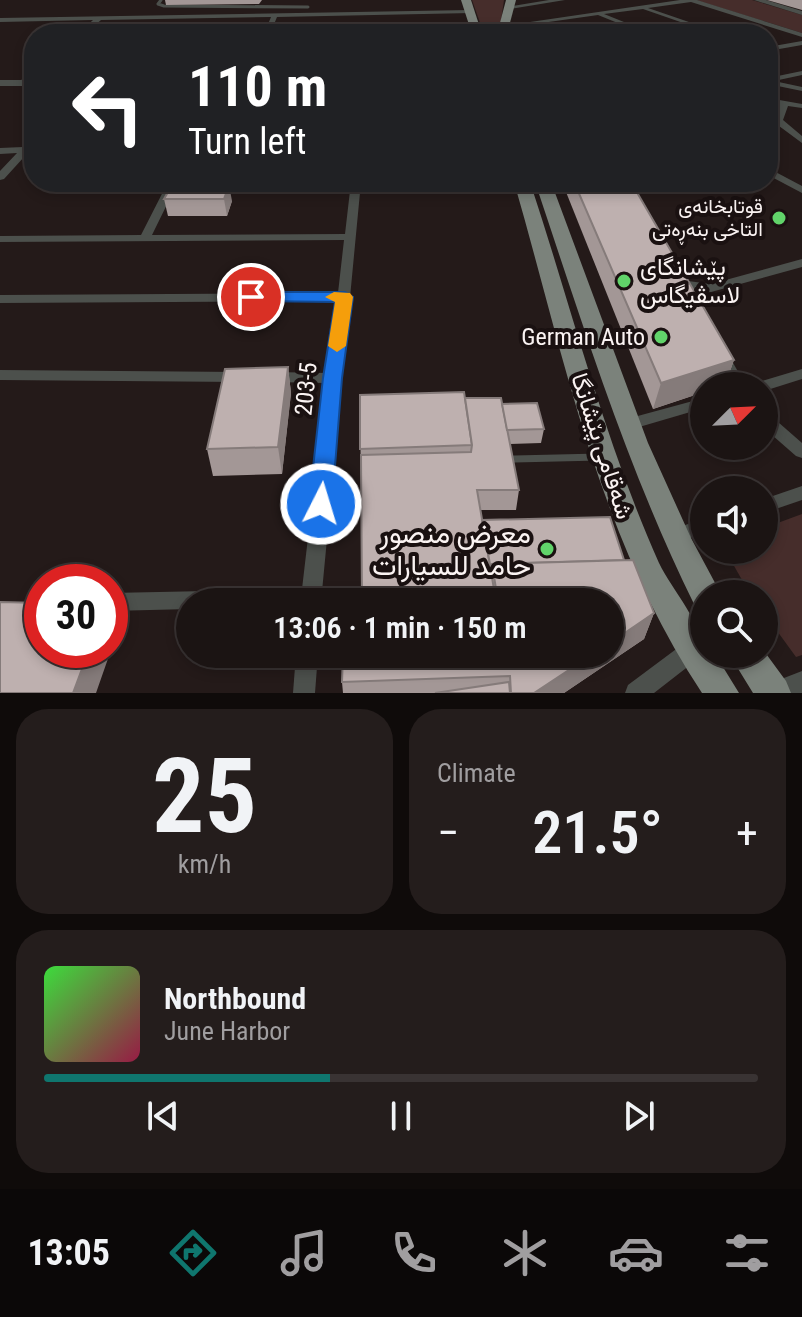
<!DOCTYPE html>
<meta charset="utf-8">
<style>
:root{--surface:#1b1413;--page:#241d1c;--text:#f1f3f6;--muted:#a09ea0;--line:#393333;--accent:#0f766e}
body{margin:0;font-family:"Roboto Condensed",Vazirmatn,sans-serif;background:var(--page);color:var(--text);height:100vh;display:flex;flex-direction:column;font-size:30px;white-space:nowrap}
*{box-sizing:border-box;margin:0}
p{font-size:26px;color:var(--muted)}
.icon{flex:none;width:44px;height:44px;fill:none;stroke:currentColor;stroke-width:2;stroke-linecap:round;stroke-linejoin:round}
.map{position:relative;height:693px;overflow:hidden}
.sheet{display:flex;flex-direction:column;gap:16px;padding:16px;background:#0f0b0a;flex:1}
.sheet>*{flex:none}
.guide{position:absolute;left:24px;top:24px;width:754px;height:168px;border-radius:32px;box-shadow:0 4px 12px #0003,0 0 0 2px var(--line);background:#202124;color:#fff;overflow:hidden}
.needle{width:52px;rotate:66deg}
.buttons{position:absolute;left:690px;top:372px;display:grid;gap:16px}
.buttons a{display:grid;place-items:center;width:88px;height:88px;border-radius:50%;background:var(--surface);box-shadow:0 4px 12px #0003,0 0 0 2px var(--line);font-size:40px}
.speed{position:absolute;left:24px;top:564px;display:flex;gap:16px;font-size:40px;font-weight:700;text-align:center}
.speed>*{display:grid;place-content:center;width:104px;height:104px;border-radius:50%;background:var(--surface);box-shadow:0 4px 12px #0003,0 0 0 2px var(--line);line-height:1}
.speed .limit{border:12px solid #d22;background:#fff;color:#111}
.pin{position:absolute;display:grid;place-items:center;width:68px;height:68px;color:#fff;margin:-34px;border:4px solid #fff;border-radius:50%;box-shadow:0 2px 8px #0007}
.me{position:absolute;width:88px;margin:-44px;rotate:5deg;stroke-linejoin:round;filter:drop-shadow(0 0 6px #0008)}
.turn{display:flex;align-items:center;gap:28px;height:168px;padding:0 32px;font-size:36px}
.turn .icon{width:104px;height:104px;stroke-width:2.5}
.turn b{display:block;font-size:56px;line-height:68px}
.big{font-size:60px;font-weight:600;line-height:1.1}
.sheet .tile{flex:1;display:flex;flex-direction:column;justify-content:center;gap:12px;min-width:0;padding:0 28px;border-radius:32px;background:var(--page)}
.sheet .dial{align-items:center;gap:0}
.dial b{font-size:104px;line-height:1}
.song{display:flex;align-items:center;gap:24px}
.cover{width:96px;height:96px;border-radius:12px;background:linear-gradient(135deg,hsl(120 70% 55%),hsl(340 70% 35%))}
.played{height:8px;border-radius:4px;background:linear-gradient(90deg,var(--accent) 40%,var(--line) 40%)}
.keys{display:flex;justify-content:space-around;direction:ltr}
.heat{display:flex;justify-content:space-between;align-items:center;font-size:44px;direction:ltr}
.sheet .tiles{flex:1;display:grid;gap:16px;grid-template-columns:1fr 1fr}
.tile:last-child{grid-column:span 2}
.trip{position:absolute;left:176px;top:588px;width:448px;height:80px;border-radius:40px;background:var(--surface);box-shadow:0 4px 12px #0003,0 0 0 2px var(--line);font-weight:600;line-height:80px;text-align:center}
.dock{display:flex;height:128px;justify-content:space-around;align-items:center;background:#0b0808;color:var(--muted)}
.dock .icon{width:56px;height:56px}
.dock .on{color:var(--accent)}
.dock b{font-size:36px;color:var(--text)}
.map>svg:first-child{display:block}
</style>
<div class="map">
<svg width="802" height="693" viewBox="0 0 802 693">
<rect width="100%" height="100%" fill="#241a19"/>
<!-- green -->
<g fill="#462d2b">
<path d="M472 0H504L499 34H484Z"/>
<path d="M696 0H752L802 15V33Z"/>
<path d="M802 514V655L796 657 764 613V594H750L725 550H764V528Z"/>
</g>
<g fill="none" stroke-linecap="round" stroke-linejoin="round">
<!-- service-far1 -->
<path stroke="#4c504c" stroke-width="3" d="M161 0 158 4 164 6 308 7"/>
<!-- service -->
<path stroke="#4c504c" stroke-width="7" d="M514 459 600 457"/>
<!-- minor -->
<g fill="#4c504c" fill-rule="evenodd">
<path d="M549 0H565L510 9 507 7Z"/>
<path d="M680 0H697L802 33V37L691 2 648 8 724 34H715L643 9 604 14 654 34H645L598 15 506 28 503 26Z"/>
<path d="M470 10 472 13 277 17 270 34H264L271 17 101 20 85 34H78L93 20 0 22V18Z"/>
<path d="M802 41V45L768 51V47Z"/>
<path d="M802 71V75L774 81 802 87V91L768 84V78Z"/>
<path d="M31 72H34V78L26 85H20V81Z"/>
<path d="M768 98 802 104V108L788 106 783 120 802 136V143L775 123 780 105 768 102Z"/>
<path d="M34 138V146L4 179 0 180V171L17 153 0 154V148L23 147Z"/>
<path d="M768 168 802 186V193L768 175Z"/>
<path d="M168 182H178L152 235 345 234 351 182H361L321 602H190V609L110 611V593L302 589 326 383 273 382 266 377 273 372 328 373 337 301 0 303V295L338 293 344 240 0 242V236L141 235Z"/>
<path d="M802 259V267L711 292 680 287 672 275 678 271 682 272 688 281 711 284Z"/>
<path d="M722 350 727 352 746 386H732L715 355Z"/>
<path d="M802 369V379L764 391V386H757L759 382Z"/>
<path d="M0 370 240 372 247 377 240 382 0 380Z"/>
<path d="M704 398V408L629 430 623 428 621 424 623 420Z"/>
<path d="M764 413 770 415 802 443V458L796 456 764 428Z"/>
<path d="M802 486V500L764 513V499Z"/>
<path d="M704 519V533L673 544 666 541 664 536 666 531Z"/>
<path d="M691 641 699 644 702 651 699 658 654 693H625L628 685 683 644Z"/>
<path d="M296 654H318L315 693H293Z"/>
<path d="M802 671V693H763L766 685Z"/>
</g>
<!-- tertiary -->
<g fill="#4c504c" fill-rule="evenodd">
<path d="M754 0H766L802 11V15Z"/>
<rect x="0" y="80" width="34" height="6"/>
</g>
<!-- primary -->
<g fill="#7b827b" fill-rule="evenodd">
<path d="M461 0H471L482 34H472Z"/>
<path d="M506 0H516L507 34H497Z"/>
<path d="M514 182H530C572 309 604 440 659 563 672 590 704 625 704 654H715L739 693H702C597 534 566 362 514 182Z"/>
<path d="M535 182H551L648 443 691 538 721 594H704V608L694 604C627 468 583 325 535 182Z"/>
<path d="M764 651 786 681 791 693H753L729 654H764Z"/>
</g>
</g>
<!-- wall -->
<g fill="#a39796">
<path d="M165 0H262L259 4 166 5Z"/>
<path d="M767 0H802V10Z"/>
<path d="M562 182H631L734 360 725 385 653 409Z"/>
<path d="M172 185 232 201 227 216H168L164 199Z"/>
<path d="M288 367 291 393 282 474 213 476 207 449Z"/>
<path d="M360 395 465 398 502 404 544 429 541 443 510 444 519 490 516 510H480L482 520 624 560 654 613 644 639 564 693H343L342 682 362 600Z"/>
</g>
<!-- shaded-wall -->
<g fill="#857b7a">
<path d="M229 185 232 201 227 216 224 199Z"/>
<path d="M734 360 725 385 704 386V392L653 409 661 383Z"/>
<path d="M288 367 291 393 282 474 278 447Z"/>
<path d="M110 612 118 630 96 693H73L89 650H110Z"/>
<path d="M654 613 644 639 564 693H534L593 654H610V643Z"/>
</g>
<!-- building -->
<g fill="#beb0af" stroke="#857b7a" stroke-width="2">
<path d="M574 182H631L734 360 661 383Z"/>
<path d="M172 185H229L224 199H164Z"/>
<path d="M288 367 278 447 207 449 225 369Z"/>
<path d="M464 392 472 445 360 449V395Z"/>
<path d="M465 398H501L519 490H477L495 595 362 600 361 455 471 452 472 445Z"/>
<path d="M537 403 544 429 507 430 502 404Z"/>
<path d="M610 517 624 560 492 564 491 570 482 520Z"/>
<path d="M633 560 654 613 610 643V602H344V600L497 595 492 564Z"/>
<path d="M0 602 42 603V650H89L73 693H0Z"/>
<path d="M343 654H593L534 693H511L510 676 342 682Z"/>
<path d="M509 682 510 693H435Z"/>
</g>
<!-- route -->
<path fill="#1a73e8" stroke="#114b97" stroke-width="2" d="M251 292H345L353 297 342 378 332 504 329 510 321 513 312 510 309 504 323 378 335 302 245 301 242 297 245 294Z"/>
<!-- slow -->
<path fill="#f59e0b" d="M334 292 350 293 353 297 346 346 337 352 328 346 335 302 325 297Z"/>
<!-- markers -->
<g fill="#61d46a" stroke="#1a1111" stroke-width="3">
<circle cx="779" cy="218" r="8"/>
<circle cx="624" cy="281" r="8"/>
<circle cx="661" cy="337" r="8"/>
<circle cx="547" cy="549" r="8"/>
</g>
<g text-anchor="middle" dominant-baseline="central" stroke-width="8" stroke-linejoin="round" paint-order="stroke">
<!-- far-poi labels -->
<g font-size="20" fill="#faf3f2" stroke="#1a1111" text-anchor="end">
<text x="763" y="206">قوتابخانەی<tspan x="763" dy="23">التاخی بنەڕەتی</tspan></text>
</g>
<!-- poi labels -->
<g font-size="24" fill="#faf3f2" stroke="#1a1111" text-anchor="start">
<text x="640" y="267">پێشانگای<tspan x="640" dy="28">لاسڤیگاس</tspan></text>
<text x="645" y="337" text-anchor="end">German Auto</text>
</g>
<!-- street labels -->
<g font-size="24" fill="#faf3f2" stroke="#1a1111">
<text transform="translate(306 389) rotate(-84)">203-5</text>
<text transform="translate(602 446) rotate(72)">شەقامی پێشانگا</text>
</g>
<!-- near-poi labels -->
<g font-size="28" fill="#faf3f2" stroke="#1a1111" text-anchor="end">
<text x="531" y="533">معرض منصور<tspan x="531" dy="32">حامد للسيارات</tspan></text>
</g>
</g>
</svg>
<div class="buttons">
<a><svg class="needle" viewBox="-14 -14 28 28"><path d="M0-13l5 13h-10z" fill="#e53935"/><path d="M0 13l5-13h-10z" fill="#a09ea0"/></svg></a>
<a><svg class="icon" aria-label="sound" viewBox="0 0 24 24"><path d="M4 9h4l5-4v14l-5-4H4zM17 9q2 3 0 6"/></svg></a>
<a><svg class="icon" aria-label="search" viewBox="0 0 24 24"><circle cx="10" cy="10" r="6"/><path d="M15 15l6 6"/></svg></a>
</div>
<div class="speed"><div class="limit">30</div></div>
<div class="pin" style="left:251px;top:297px;background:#d93025"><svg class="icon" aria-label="arrive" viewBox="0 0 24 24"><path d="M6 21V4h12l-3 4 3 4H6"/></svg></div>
<svg class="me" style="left:321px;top:504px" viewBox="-20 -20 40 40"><circle r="17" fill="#1a73e8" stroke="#fff" stroke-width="3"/><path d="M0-11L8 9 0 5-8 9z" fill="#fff"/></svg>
<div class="trip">13:06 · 1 min · 150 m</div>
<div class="guide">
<div class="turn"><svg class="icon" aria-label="left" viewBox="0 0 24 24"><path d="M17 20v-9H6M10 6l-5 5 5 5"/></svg><div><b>110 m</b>Turn left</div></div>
</div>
</div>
<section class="sheet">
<div class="tiles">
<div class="tile dial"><b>25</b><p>km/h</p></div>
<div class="tile"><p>Climate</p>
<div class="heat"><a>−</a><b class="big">21.5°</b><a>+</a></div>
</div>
<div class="tile">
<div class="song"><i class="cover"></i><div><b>Northbound</b><p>June Harbor</p></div></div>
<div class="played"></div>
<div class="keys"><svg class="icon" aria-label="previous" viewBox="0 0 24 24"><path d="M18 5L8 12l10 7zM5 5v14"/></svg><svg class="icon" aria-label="pause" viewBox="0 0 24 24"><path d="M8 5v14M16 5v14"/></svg><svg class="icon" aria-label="next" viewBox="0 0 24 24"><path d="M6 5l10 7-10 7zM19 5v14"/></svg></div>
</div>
</div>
</section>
<nav class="dock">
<b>13:05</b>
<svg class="icon on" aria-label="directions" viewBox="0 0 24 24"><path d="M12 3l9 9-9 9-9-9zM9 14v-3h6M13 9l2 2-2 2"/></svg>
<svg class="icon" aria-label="music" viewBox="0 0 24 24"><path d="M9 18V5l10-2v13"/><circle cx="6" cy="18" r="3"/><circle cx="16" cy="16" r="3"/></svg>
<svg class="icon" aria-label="phone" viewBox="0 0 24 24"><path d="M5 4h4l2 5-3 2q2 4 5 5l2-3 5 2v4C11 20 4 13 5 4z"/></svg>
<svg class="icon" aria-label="climate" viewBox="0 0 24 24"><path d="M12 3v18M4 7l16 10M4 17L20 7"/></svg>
<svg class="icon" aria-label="car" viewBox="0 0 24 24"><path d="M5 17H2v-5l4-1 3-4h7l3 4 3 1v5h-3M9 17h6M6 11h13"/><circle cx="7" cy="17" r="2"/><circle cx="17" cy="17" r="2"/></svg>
<svg class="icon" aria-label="filters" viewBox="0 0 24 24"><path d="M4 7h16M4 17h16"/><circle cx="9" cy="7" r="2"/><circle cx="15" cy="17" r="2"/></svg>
</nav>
